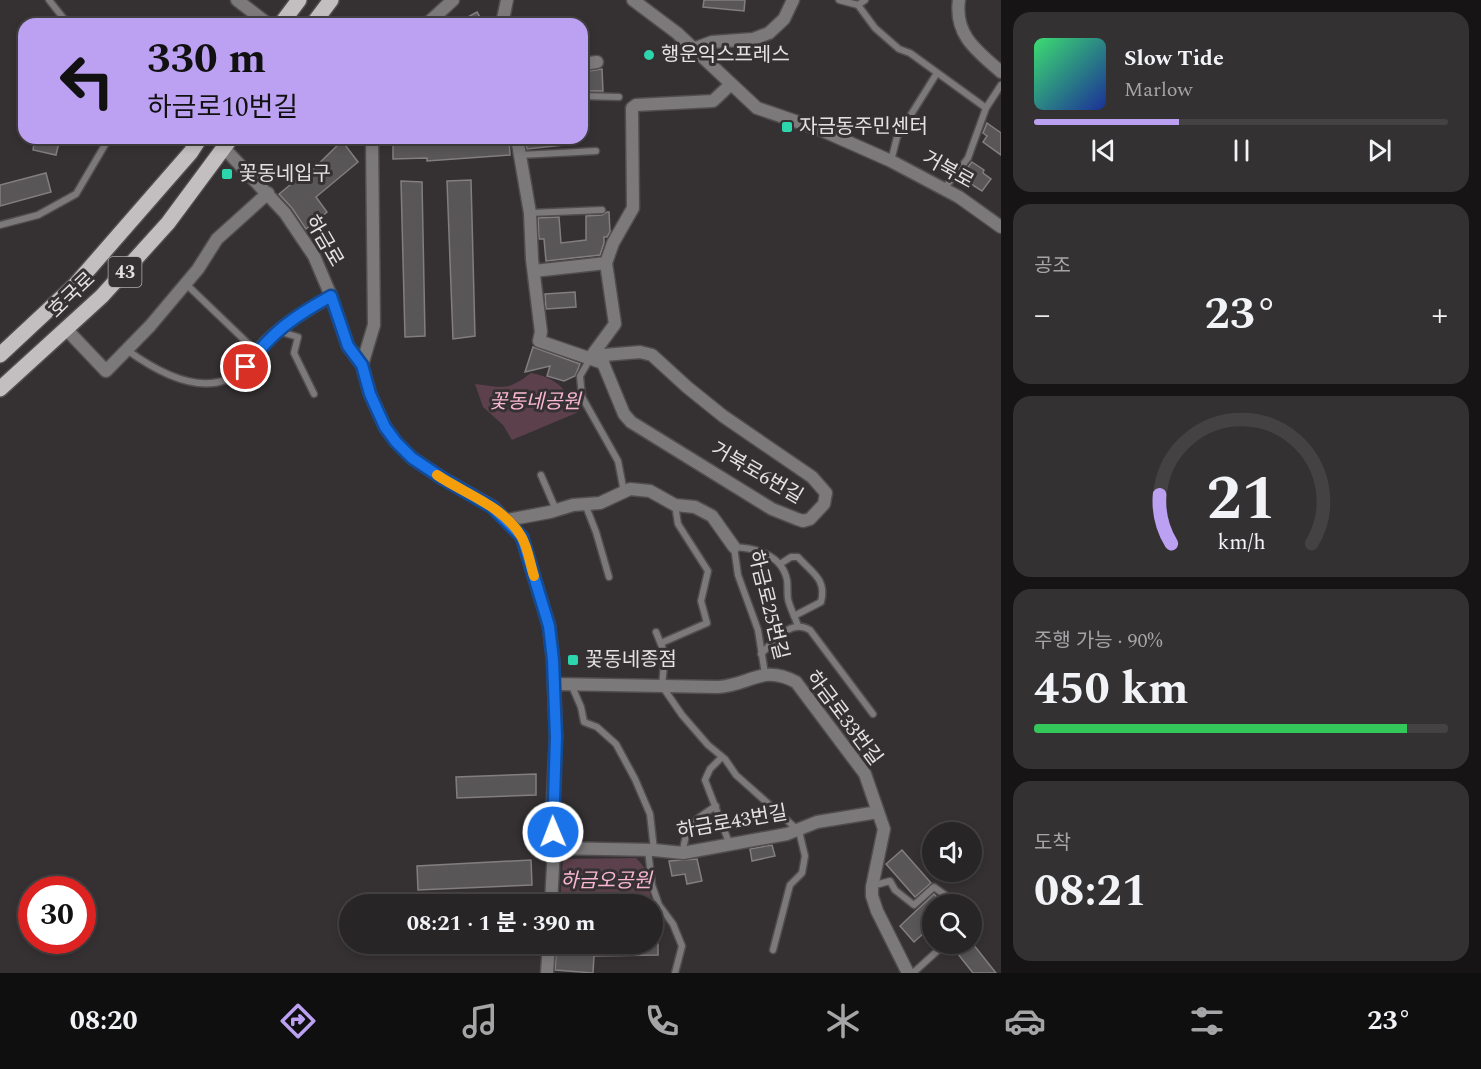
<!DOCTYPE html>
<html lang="ko">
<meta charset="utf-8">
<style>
:root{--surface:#282526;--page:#343132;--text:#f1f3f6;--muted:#a5a5a7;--line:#444243;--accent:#bca0f2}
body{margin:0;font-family:Spectral,"Noto Sans KR",serif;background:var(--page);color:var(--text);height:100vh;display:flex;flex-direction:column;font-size:22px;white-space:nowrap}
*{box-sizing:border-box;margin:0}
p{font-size:20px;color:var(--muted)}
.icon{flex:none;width:33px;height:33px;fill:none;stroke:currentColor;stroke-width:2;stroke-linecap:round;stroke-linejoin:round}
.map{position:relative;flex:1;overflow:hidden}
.sheet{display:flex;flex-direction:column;gap:12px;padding:12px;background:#161415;width:480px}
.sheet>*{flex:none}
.hud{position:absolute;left:18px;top:18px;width:570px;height:126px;border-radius:18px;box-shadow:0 3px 9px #0003,0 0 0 2px var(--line);background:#bca0f2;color:#111;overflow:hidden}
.fabs{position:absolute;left:922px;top:822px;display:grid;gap:12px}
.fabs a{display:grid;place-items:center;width:60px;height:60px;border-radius:50%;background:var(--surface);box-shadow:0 3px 9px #0003,0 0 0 2px var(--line);font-size:30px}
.speed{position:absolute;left:18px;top:876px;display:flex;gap:12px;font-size:30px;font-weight:700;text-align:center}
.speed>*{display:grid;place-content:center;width:78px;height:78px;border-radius:50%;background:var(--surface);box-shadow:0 3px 9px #0003,0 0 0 2px var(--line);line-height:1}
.speed .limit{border:9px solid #d22;background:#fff;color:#111}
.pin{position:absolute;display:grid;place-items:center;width:51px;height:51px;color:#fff;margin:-26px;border:3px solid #fff;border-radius:50%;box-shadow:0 2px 6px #0007}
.me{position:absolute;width:66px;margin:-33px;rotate:359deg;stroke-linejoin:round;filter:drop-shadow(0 0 4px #0008)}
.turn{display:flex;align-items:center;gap:21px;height:126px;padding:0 30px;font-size:27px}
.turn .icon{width:78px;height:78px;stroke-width:2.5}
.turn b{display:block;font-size:42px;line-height:51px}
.big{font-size:45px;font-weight:700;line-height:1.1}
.sheet .widget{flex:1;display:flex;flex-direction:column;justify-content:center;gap:9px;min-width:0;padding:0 21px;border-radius:18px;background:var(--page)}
.sheet .dial{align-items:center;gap:0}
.dial svg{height:156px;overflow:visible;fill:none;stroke:var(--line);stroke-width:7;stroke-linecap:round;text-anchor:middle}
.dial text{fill:var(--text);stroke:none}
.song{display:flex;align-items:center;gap:18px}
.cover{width:72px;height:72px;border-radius:9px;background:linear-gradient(135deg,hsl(140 70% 55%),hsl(230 70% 35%))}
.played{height:6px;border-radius:3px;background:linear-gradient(90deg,var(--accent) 35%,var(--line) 35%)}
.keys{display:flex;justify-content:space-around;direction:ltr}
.heat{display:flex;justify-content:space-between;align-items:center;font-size:33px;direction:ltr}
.charge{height:9px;border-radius:4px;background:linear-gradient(90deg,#34c759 90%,var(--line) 0)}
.trip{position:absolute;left:339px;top:894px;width:324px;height:60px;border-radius:30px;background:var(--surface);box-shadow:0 3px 9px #0003,0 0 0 2px var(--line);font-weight:700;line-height:60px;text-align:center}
.tabs{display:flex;height:96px;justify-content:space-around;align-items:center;background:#100f0f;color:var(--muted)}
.tabs .icon{width:42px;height:42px}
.tabs .selected{color:var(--accent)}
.tabs b{font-size:27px;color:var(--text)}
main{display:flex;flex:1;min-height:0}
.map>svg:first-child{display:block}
</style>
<main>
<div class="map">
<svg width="1001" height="973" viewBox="0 0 1001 973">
<rect width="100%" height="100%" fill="#353132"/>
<!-- green -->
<g fill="#5c404c">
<path d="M531 373C558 378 565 390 581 411L512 440 503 425 483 407 475 384C503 387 506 392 531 373Z"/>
<path d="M636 858 644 867 652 904H560L563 859Z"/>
</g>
<!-- building -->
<g fill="#595657" stroke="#827e80" stroke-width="1.5">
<path d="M704 0H745L744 11 703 7Z"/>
<path d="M477 12 484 24H455Z"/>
<path d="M602 69 603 91H582V72Z"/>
<path d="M987 123 1001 133V155L983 142 987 136 983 133Z"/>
<path d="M35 138H60L56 155 33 150Z"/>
<path d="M425 138H440V142L446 144 467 143 472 140 509 139 510 155 427 161V158L393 159V141H425Z"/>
<path d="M525 138H564V145L527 149Z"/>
<path d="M342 141 358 162 316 197 327 212 306 229 292 208 279 194 301 176 303 179Z"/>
<path d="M972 162 984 170 983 173 991 179 982 191 960 177Z"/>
<path d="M46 173 51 192 0 206V185Z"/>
<path d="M471 180 475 336 453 339 447 181Z"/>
<path d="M401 181 422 182 425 336 405 337Z"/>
<path d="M607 212H609L610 232 607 237H604V243L600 255 546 261 544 239H539L538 218 559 217 561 243 586 240V216L602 215Z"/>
<path d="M575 292 576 307 546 309 545 294Z"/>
<path d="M533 347 580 364 575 376 564 381 547 376 550 366 525 372Z"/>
<path d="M536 774V795L457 798 456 777Z"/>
<path d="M772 845 775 856 752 861 750 849Z"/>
<path d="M902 850 931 883 915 897 886 864Z"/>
<path d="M697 859 702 881 687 884 685 874 672 876 669 861Z"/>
<path d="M531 860 532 885 418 890 417 866Z"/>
<path d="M934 894 943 904H933V925L914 942 900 926Z"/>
<path d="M557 944H658V955L594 956 593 973 555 970Z"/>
<path d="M950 944H973L996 973H973Z"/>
</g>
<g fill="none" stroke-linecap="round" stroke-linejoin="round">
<defs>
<g id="lane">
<path d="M49 0 68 24"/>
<path d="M839 0 858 5"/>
<path d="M865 0 858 5 875 28 899 49 910 53 986 108"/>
<path d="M582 96 619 97"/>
<path d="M446 139 467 138"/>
<path d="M520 155 596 151"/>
<path d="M891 161 897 137 937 73"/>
<path d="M944 189 968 158 986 108 1001 85"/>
<path d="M530 213 602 210"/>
<path d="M0 225 38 215 76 194 109 138"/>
<path d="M278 331 298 337 294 353 314 394"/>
<path d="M127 350C160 374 210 402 246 367 250 363 254 356 257 352L186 284"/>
<path d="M590 359 580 376 582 397 618 461 624 492"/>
<path d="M541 475 556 510"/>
<path d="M585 504 596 532 609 577"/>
<path d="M780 564 791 557H798C812 573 827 579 821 602L794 616"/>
<path d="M656 632 665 654 662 686 682 715 708 745 725 759 736 775 799 831 805 856 802 873 790 885 773 950"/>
<path d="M661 643 707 623 701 601 708 571 678 524 675 505"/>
<path d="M761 654C774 641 791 618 810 630L873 714"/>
<path d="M765 674 758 630 738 575 734 547C756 548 782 555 787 580 788 586 787 593 788 599 790 608 795 617 798 626"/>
<path d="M571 684 581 707 584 722 597 727 616 744 635 779 650 814 654 850"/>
<path d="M722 757 710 769 705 780 730 845"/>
<path d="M648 850 652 885 659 905 673 924 682 946 675 973"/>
<path d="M683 853C685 825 694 820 716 806"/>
<path d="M872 886 890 881 895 890 914 905 934 887 945 895 953 904"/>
<path d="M913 973 945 944"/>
</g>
<g id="street">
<path d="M237 0 268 24"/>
<path d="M633 0 677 33 757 108 821 130 891 161 959 197 1001 227"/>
<path d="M959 0C954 35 977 51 1001 72"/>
<path d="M427 24 453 0"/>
<path d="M502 24 507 0"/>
<path d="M693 49 712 42 753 39 769 33 784 19 793 0"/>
<path d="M582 64 597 62"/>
<path d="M517 138 530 213 532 259 541 332 539 341 603 363 624 414 631 422 772 509 797 519 803 521 810 519 824 504 826 493 812 477 723 416 687 387 652 355 640 352 604 355 603 363"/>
<path d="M224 148 285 213 314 256 331 296 348 346 362 365 370 394 385 427 396 442 412 458 442 478 493 507 522 537 549 626 553 660 556 737 552 817 554 848 551 904"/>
<path d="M534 271 606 263"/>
<path d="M67 330 106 371 150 326 198 269 217 239 268 193"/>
<path d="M257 352C278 327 303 312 331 296"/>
<path d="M590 358 615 324 606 263 613 243 633 208 632 108 636 105 713 101 730 85"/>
<path d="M362 365 374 325 372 138"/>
<path d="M507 520 550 512 573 505 600 503 630 489 650 491 675 505 695 507 712 516 734 547"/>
<path d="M554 684 718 687C751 685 762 664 796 682L865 774 884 829 872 887V896L877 911 908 973"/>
<path d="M554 848 654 850 683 853 787 834 817 822 878 812"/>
<path d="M547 973 549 944"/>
</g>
<g id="primary">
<path d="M281 24 299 0"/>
<path d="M313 24 331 0"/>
<path d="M0 355 75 285 191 152 200 138"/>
<path d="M0 389 102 296 168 223 231 138"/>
</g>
</defs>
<!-- lane casing -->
<use href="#lane" stroke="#514d4e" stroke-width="9"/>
<!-- street casing -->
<use href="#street" stroke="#514d4e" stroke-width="15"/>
<!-- primary casing -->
<use href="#primary" stroke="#514d4e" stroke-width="18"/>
<!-- lane -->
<use href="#lane" stroke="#7b797a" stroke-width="6"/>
<!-- street -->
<use href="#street" stroke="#7b797a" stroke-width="12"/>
<!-- primary -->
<use href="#primary" stroke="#c3bfc1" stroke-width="15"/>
</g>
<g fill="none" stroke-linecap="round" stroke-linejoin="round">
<defs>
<path id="route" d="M246 367C272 332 293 317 331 296L348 346 362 365 370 394 385 427 396 442 412 458 442 478 492 507 522 537 549 626 553 660 556 737 553 832"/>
</defs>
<!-- route casing -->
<use href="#route" stroke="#114b97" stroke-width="15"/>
<!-- route -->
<use href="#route" stroke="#1a73e8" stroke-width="10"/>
<!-- slow -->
<path stroke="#f59e0b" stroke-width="10" d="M437 475C465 494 502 505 521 536 528 547 530 564 534 576"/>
</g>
<!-- markers -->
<g fill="#2cd5ab" stroke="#353132" stroke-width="2">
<circle cx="649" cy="55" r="6"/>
<rect x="781" y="121" width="12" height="12" rx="3"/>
<rect x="221" y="168" width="12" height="12" rx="3"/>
<rect x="567" y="654" width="12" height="12" rx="3"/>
</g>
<g text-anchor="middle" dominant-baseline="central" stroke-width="6" stroke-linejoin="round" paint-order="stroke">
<!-- shield labels -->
<rect fill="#353132" stroke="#b0acad" stroke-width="1.5" x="108.5" y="257" width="33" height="30" rx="4.5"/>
<g font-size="18" font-weight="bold" fill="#e4e1e2">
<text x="125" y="272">43</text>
</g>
<!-- poi labels -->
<g font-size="20" fill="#e4e1e2" stroke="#353132" text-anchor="start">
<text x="661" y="55">행운익스프레스</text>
<text x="799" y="127">자금동주민센터</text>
<text x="239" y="174">꽃동네입구</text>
<text x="585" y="660">꽃동네종점</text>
</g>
<!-- street labels -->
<g font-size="20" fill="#e4e1e2" stroke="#353132">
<text transform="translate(948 170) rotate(29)">거북로</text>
<text transform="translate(324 241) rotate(60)">하금로</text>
<text transform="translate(72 295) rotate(-44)">호국로</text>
<text transform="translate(757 473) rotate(30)">거북로6번길</text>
<text transform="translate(768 605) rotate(76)">하금로25번길</text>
<text transform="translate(844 718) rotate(53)">하금로33번길</text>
<text transform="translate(732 822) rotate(-10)">하금로43번길</text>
</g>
<!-- park labels -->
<g font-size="20" font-style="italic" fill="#fab6d3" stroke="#353132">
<text x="535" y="402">꽃동네공원</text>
<text x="606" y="881">하금오공원</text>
</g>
</g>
</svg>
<div class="fabs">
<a><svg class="icon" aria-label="sound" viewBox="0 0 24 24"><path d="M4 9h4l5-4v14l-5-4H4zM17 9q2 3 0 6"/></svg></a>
<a><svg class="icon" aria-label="search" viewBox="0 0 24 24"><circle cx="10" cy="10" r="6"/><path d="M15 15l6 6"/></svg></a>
</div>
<div class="speed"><div class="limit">30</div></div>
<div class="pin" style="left:246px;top:367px;background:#d93025"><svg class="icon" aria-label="arrive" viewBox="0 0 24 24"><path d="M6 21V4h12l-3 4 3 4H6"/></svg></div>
<svg class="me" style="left:553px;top:832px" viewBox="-20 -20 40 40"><circle r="17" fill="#1a73e8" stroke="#fff" stroke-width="3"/><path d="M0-11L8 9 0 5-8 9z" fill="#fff"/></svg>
<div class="trip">08:21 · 1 분 · 390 m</div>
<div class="hud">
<div class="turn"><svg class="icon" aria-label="left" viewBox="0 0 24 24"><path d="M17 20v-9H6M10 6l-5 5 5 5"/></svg><div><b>330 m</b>하금로10번길</div></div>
</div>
</div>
<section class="sheet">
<div class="widget">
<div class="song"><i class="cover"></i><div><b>Slow Tide</b><p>Marlow</p></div></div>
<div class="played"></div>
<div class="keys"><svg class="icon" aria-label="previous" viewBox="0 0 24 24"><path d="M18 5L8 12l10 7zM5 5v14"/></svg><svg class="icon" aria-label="pause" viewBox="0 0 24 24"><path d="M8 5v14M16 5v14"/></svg><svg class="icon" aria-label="next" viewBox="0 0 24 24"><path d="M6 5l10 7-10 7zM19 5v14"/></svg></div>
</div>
<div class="widget"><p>공조</p>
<div class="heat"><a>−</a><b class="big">23°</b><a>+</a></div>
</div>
<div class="widget dial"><svg viewBox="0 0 100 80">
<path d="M14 69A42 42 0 1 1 86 69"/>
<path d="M14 69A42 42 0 0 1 8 44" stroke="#bca0f2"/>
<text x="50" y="56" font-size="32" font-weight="700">21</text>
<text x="50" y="72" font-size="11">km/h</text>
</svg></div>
<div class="widget"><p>주행 가능 · 90%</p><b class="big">450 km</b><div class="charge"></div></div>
<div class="widget"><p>도착</p><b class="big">08:21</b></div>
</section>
</main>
<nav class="tabs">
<b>08:20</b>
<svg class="icon selected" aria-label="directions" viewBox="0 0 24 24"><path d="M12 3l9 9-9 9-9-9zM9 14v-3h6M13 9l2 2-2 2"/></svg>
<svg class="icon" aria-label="music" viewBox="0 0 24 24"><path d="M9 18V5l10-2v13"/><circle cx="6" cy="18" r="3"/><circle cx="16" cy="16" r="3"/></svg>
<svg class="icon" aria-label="phone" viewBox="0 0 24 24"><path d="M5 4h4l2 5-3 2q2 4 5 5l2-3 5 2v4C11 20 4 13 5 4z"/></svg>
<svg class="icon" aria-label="climate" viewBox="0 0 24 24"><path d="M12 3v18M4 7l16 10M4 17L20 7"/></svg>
<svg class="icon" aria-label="car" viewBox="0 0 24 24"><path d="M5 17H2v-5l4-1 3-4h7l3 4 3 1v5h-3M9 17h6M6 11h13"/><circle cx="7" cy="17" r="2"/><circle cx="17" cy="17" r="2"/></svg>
<svg class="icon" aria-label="filters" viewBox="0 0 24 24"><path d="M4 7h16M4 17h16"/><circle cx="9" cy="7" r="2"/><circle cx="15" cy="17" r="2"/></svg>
<b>23°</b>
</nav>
